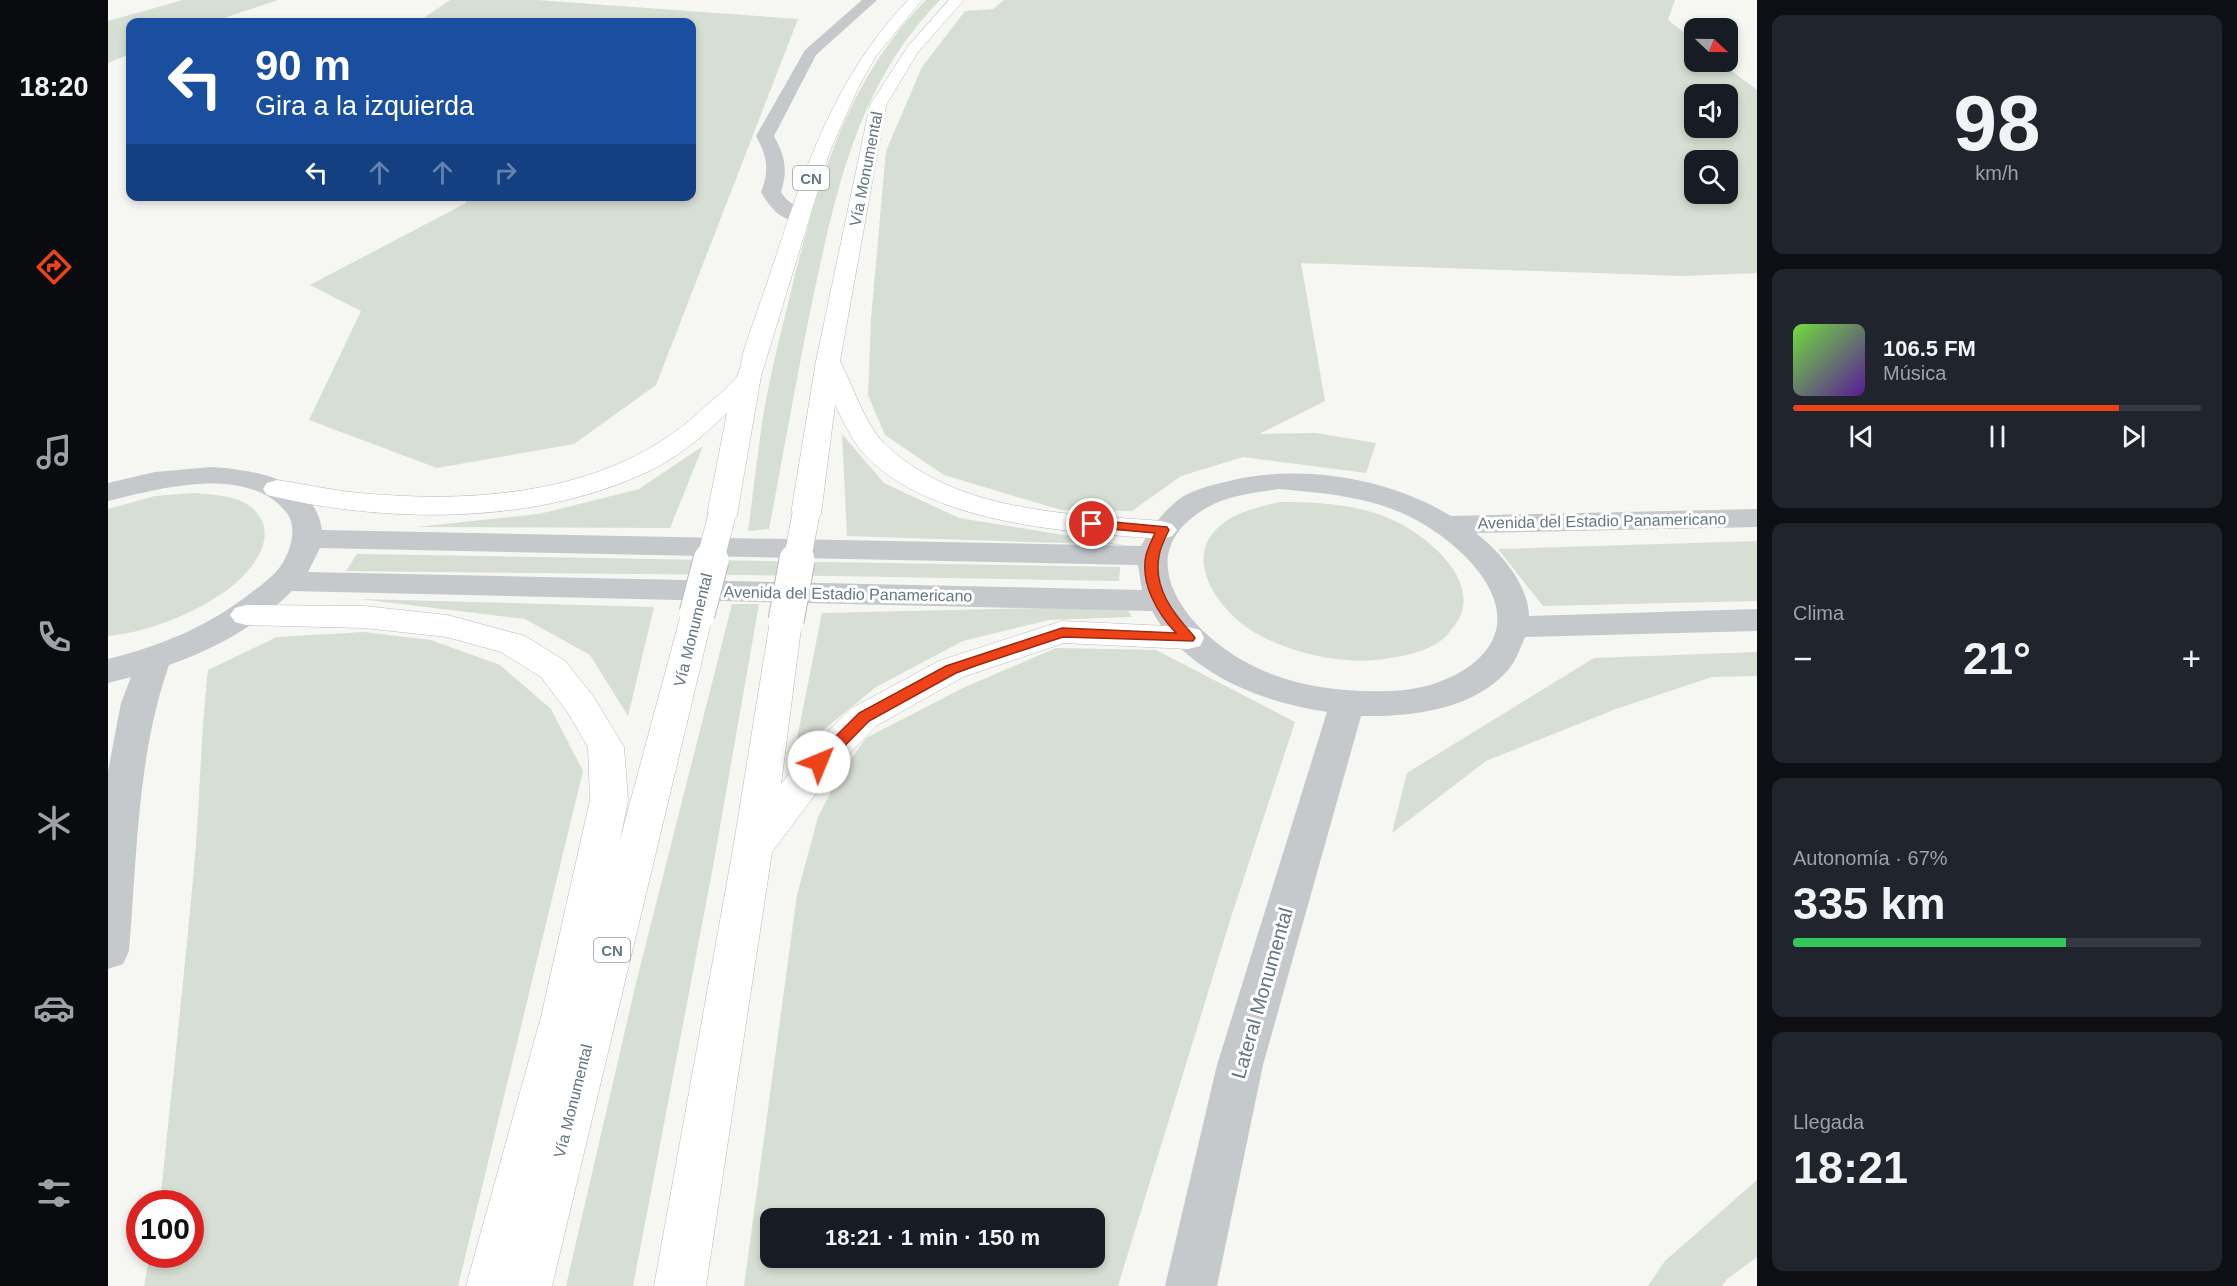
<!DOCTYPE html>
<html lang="es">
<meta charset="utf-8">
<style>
:root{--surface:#171b24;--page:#20242c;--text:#f1f3f6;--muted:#9ea1a6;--line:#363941;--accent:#ee4219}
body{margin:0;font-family:Helvetica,sans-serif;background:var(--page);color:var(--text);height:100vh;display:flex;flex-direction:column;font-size:22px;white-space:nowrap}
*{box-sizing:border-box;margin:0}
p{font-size:20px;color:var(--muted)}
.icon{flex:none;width:33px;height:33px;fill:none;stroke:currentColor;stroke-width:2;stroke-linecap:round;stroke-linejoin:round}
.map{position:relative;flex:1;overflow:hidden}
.side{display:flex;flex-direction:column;gap:15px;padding:15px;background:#0d0f14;width:480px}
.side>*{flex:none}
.top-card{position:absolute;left:18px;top:18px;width:570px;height:183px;border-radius:12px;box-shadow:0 3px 9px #0003;background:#1a4fa0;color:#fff;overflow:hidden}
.needle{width:39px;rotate:112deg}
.controls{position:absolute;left:1576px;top:18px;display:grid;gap:12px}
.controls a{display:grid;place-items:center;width:54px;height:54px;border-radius:12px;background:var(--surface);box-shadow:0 3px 9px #0003;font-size:30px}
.speed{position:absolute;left:18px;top:1190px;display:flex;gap:12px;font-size:30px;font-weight:700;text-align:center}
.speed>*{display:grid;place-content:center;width:78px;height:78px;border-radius:50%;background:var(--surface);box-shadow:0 3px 9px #0003;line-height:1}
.speed .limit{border:9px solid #d22;background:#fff;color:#111}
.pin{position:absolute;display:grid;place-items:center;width:51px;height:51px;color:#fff;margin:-26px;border:3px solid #fff;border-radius:50%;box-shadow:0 2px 6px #0007}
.me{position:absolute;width:66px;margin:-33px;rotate:45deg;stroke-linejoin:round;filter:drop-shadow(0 0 4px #0008)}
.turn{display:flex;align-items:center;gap:21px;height:126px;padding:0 30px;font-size:27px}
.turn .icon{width:78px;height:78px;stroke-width:2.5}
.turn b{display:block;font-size:42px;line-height:51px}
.lanes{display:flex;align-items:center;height:57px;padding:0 30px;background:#0003;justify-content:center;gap:30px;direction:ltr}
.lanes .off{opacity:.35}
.big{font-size:45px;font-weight:800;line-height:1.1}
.side .tile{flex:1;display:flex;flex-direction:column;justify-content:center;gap:9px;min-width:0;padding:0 21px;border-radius:12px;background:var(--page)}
.side .dial{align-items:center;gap:0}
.dial b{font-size:78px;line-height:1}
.song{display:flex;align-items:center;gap:18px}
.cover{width:72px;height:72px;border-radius:9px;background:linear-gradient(135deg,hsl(100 70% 55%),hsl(270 70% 35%))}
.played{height:6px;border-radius:3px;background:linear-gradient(90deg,var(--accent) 80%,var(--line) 80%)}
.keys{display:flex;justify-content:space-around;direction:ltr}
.heat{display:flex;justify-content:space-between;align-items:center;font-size:33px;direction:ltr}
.charge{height:9px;border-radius:4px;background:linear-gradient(90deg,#34c759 67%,var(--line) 0)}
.trip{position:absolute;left:652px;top:1208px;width:345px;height:60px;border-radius:12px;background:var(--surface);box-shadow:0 3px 9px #0003;font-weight:800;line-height:60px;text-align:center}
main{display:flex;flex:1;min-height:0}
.tab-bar{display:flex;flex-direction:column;width:108px;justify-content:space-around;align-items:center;background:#090b0e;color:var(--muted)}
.tab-bar .icon{width:42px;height:42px}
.tab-bar .current{color:var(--accent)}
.tab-bar b{font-size:27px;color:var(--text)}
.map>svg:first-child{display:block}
</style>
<main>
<nav class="tab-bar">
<b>18:20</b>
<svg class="icon current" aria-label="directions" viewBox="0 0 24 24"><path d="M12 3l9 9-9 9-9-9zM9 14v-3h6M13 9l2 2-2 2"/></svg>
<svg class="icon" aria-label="music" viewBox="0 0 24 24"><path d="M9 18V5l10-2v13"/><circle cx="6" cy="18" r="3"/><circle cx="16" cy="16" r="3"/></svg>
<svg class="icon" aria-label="phone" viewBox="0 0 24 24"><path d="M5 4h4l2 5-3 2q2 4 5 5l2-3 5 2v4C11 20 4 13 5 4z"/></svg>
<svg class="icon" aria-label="climate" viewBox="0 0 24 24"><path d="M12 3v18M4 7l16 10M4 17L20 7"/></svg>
<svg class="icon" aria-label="car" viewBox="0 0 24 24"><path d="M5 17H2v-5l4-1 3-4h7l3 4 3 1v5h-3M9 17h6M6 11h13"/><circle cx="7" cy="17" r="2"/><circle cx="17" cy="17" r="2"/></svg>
<svg class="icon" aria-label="filters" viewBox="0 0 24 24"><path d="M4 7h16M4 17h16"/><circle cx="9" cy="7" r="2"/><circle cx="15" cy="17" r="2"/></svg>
</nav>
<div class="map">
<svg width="1649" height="1286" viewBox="0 0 1649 1286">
<rect width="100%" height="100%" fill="#f6f6f2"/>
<!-- green -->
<g fill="#d7ded3" fill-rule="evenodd">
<path d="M75 0H170L104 22H22V54L0 63V21Z"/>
<path d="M342 0H429L690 19 548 385 466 444 329 468 201 420 253 311 202 285 358 203 357 197 584 196V22H310Z"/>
<path d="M818 0H832C755 79 732 174 709 279 691 362 677 446 661 529L640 531C645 495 649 459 654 423 662 372 676 321 688 271 714 171 743 75 818 0Z"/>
<path d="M896 0H1567L1560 20 1587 41V62H1612L1649 90V273L1574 276 1193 263 1217 401 1151 434 1208 433 1268 443 1258 473 1135 457 1073 476 1024 511 953 510 836 475 777 435 760 395 763 319 778 151 814 67 857 11 885 9ZM1587 94H1620V128H1587ZM1587 160H1620V194H1587Z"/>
<path d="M734 434 776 483 851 518 1017 545 739 536Z"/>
<path d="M595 446 562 528 308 527 431 514 531 489Z"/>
<path d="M86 493C105 495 128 495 143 507 174 532 146 569 123 587 90 612 42 632 0 636V509L47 496Z"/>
<path d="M1172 502C1211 502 1251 504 1287 521 1321 537 1377 584 1347 625 1343 629 1340 635 1335 639 1319 652 1296 656 1276 659 1233 666 1169 651 1134 624 1105 601 1076 555 1113 525 1130 511 1151 507 1172 502Z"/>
<path d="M1649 541V601L1435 606 1390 549Z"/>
<path d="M249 554 1012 567 1011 581 727 576 238 571Z"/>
<path d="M252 599 546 607 520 716 482 655 417 619Z"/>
<path d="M624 604H651L604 872 525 1286H458L528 983Z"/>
<path d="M935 608 1019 609 1024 617 941 620 855 641 768 687 686 754 714 613Z"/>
<path d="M256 632 323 640 392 665 443 709 475 771 350 1286H36L42 1254H82V1203H52C63 1095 75 988 85 880 92 810 92 740 100 670L169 637Z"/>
<path d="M948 648 1048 650 1187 722 1124 914 1010 1286H636L689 895 710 817 731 776 758 738 855 688ZM663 1218H987V1257H663Z"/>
<path d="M1649 652V676L1604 677 1508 709 1378 761 1284 833 1299 773 1486 658Z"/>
<path d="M1649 1180V1257L1618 1280 1614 1286H1540L1557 1261Z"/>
</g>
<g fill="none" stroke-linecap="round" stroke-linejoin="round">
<defs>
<g id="highway">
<path d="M800 0H814L768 56 751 86 722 151 653 376 629 515 624 521 614 524 604 521 599 515 619 413C595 436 570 458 539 472 427 525 278 524 159 495L155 489 159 483 169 480C201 485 232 492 264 494 376 503 502 492 589 414 599 404 621 388 629 376 633 369 634 357 636 350 643 329 650 309 657 289 694 180 719 86 800 0Z"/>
<path d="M841 0H856L810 52 778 105 732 361C744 384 757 424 775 442 846 513 961 514 1054 521L1064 524 1069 530 1064 536 1054 539C962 532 820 525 754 452 743 439 735 420 727 405L713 514 708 520 698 523 688 520 683 514 708 361 762 105 800 46Z"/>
<path d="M589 604 600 607 605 614 444 1286H358L433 1017 482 800 480 747 460 713 433 677 393 652 339 637 256 628 138 625 127 622 122 615 127 608 138 605 256 606 339 615 417 636 457 661 485 696 516 747 520 800 512 840 573 614 578 607Z"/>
<path d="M678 610 689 614 694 621 673 784 698 752 744 708 831 661 954 621 1080 627 1092 630 1096 638 1092 646 1080 649 956 643 855 677 768 726 724 772 664 852 598 1286H546L625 849 662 621 667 614Z"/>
</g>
</defs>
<!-- highway casing -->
<use href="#highway" stroke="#b7bbbe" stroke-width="1"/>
<!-- minor -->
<g fill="#c5c9cc" fill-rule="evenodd">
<path d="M754 0H769L708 55 666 136C677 156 680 170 673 192 681 206 692 205 700 216L697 220C676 225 662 208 653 192 662 170 659 156 648 136L697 50Z"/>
<path d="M103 467C145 470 207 478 214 530L1033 546C1043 528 1053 514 1070 500 1083 490 1101 486 1117 482 1190 463 1278 477 1343 516L1649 509V527L1368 533C1392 552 1420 583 1421 616L1649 609V631L1417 637C1412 648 1408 661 1400 670 1365 710 1303 717 1253 716L1155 1065 1109 1286H1057L1109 1065 1219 712C1152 702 1078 673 1044 611L184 591C149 626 107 649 61 665 29 756 29 856 21 951L15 964 0 969V771L13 703 23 677 0 683V659C53 646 101 626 144 592 155 584 167 575 174 564 183 550 190 526 178 512 139 464 52 488 0 501V483L47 472ZM1170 489C1218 493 1267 497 1310 521 1364 551 1431 621 1356 670 1332 684 1310 690 1283 691 1233 693 1178 686 1134 660 1077 627 1018 553 1100 507 1121 495 1146 493 1170 489ZM212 548 1030 565 1034 590 200 572Z"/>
</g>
<!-- highway -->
<use href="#highway" fill="#fff" fill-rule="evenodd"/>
<defs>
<g id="highway-bridge-far1">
<path d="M602 561 614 515"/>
<path d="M689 561 698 514"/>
</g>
<g id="highway-bridge">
<path d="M589 614 603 560"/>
<path d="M678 621 689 560"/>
</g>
</defs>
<!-- highway-bridge-far1 casing -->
<use href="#highway-bridge-far1" stroke="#b7bbbe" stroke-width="28" stroke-linecap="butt"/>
<!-- highway-bridge casing -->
<use href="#highway-bridge" stroke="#b7bbbe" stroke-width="37" stroke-linecap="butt"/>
<!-- highway-bridge-far1 -->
<use href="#highway-bridge-far1" stroke="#fff" stroke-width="27"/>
<!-- highway-bridge -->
<use href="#highway-bridge" stroke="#fff" stroke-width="35"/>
</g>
<!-- route -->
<path fill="#ee4219" stroke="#9b2b10" stroke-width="1.5" d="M984 520 1059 527 1061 530C1057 538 1052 548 1051 556 1045 588 1065 613 1085 635L1087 638 1085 641 955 637 870 665 848 673 761 721 717 766H706L704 762 706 758 751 713 838 666 954 628 1068 633C1049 613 1032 583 1038 555 1040 548 1044 540 1047 533L980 527V521Z"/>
<g text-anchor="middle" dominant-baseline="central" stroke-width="6" stroke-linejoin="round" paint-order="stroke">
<!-- shield labels -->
<g fill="#fff" stroke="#92a0aa" stroke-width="1.5">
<rect x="685" y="166" width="36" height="24" rx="4.5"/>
<rect x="486" y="938" width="36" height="24" rx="4.5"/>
</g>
<g font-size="15" font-weight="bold" fill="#637785">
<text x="703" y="178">CN</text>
<text x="504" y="950">CN</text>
</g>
<!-- street labels -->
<g font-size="16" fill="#637785" stroke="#fff">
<text transform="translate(758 169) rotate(-79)">Vía Monumental</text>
<text transform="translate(1494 521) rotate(-1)">Avenida del Estadio Panamericano</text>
<text transform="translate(740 594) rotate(1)">Avenida del Estadio Panamericano</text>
<text transform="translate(585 630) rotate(-76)">Vía Monumental</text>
<text transform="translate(465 1101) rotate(-76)">Vía Monumental</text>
</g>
<!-- near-street labels -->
<g font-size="20" fill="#637785" stroke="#fff">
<text transform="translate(1154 993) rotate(-74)">Lateral Monumental</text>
</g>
</g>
</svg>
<div class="controls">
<a><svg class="needle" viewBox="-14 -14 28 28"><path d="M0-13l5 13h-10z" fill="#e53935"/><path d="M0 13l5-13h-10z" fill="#9ea1a6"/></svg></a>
<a><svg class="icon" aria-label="sound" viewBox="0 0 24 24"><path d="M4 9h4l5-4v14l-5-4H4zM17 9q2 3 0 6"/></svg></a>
<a><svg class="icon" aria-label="search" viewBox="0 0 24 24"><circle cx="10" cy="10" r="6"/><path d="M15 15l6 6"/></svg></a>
</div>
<div class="speed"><div class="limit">100</div></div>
<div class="pin" style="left:984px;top:524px;background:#d93025"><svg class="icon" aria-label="arrive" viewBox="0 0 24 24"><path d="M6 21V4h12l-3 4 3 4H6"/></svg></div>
<svg class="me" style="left:711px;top:762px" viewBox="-20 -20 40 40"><circle r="19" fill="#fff"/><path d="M0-13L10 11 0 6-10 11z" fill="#ee4219"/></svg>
<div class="trip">18:21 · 1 min · 150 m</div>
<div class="top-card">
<div class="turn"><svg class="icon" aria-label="left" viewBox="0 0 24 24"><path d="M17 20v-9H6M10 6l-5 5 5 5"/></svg><div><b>90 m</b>Gira a la izquierda</div></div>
<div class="lanes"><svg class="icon" aria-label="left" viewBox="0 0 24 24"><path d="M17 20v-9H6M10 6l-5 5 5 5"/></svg><svg class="icon off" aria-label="ahead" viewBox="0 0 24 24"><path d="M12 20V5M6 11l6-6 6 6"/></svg><svg class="icon off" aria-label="ahead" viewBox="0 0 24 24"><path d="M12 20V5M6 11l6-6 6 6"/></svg><svg class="icon off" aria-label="right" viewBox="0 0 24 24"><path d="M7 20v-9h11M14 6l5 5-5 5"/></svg></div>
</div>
</div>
<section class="side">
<div class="tile dial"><b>98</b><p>km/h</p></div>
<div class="tile">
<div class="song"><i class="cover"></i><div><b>106.5 FM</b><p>Música</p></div></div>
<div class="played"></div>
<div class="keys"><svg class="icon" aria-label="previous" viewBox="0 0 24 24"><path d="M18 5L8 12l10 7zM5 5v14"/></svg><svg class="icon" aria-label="pause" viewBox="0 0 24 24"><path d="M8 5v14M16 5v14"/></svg><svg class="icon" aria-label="next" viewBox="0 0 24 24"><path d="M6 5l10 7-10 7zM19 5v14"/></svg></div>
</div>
<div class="tile"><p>Clima</p>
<div class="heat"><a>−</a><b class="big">21°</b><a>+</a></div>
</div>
<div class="tile"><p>Autonomía · 67%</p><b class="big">335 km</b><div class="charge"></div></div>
<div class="tile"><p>Llegada</p><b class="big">18:21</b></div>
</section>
</main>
